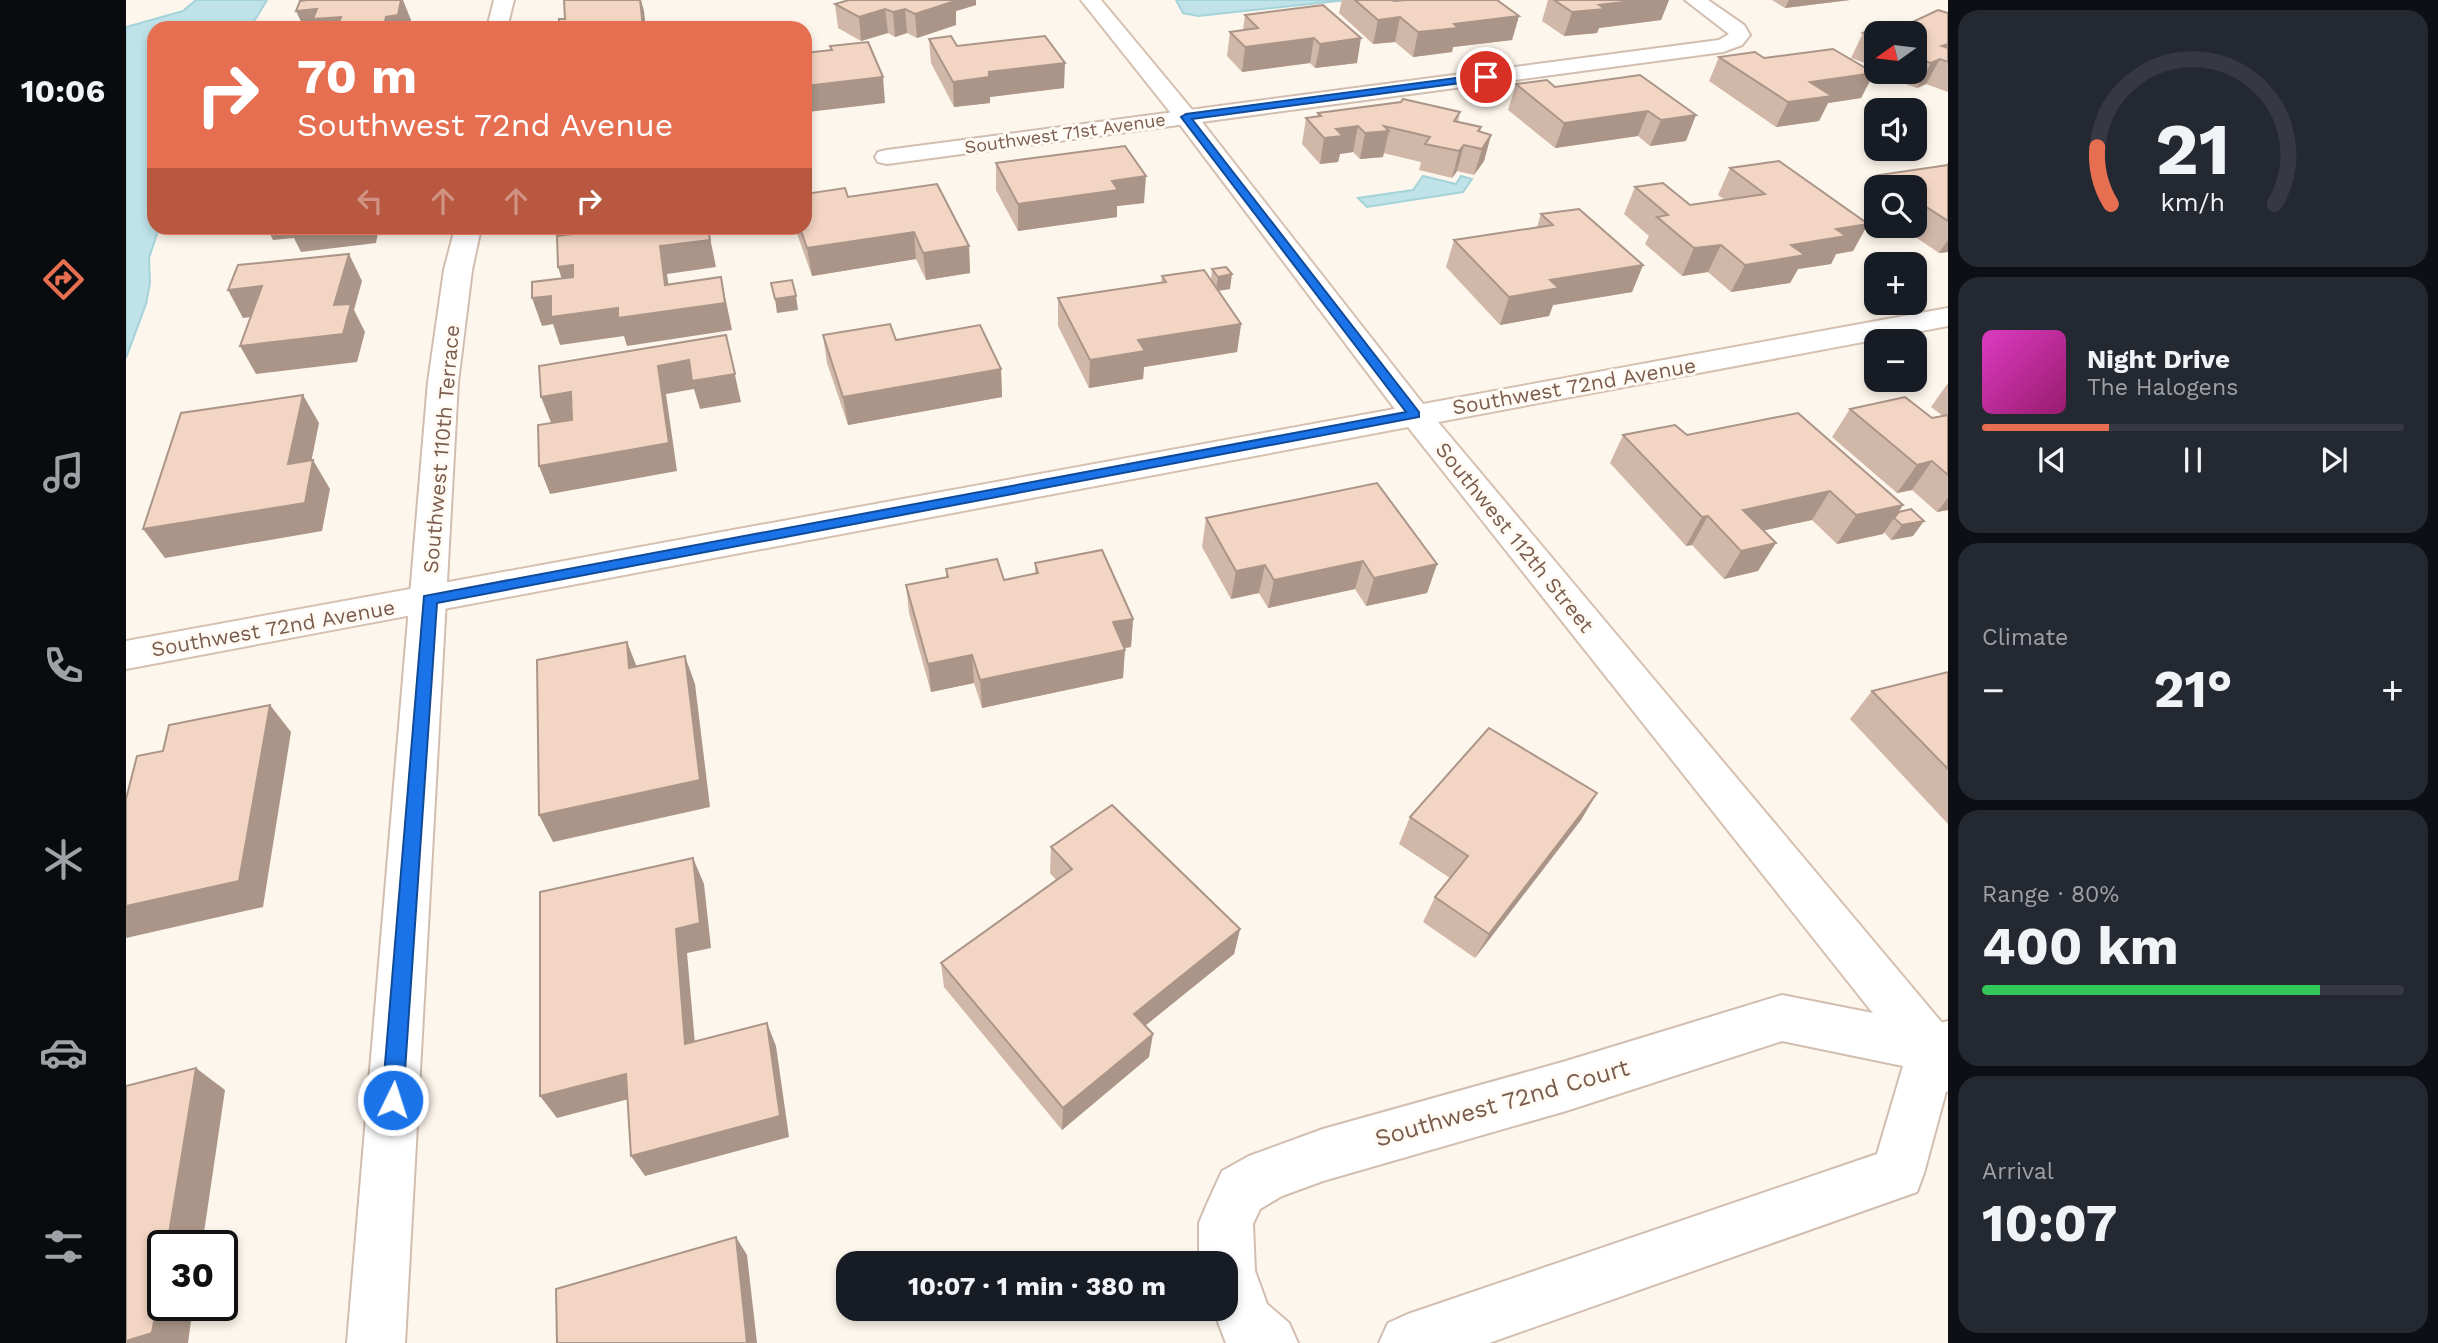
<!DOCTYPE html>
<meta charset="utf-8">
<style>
:root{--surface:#171b24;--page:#242831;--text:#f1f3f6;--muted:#9ea1a6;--line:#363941;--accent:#e76f51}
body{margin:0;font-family:"Work Sans",sans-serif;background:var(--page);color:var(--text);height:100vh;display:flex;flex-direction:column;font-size:26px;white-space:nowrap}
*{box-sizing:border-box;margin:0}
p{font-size:23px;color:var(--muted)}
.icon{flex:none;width:38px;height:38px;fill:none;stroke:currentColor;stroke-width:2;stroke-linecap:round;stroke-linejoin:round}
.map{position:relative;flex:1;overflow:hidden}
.details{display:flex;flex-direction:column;gap:10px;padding:10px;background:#0d0f14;width:490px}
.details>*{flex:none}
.banner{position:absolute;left:21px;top:21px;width:665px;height:214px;border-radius:21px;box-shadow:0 4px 10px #0003;background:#e76f51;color:#fff;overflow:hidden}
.needle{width:46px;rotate:256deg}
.buttons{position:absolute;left:1738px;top:21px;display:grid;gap:14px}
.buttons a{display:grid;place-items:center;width:63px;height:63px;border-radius:14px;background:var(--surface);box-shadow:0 4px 10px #0003;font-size:35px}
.speed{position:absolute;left:21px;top:1230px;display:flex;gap:14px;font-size:35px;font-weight:700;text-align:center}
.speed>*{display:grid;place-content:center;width:91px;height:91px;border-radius:50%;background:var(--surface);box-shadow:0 4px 10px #0003;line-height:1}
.speed .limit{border:4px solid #111;border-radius:10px;background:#fff;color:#111}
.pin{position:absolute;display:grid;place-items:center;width:60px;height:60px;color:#fff;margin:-30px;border:4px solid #fff;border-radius:50%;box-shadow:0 2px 7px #0007}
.me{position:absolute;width:77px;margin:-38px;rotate:4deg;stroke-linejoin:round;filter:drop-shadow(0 0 5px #0008)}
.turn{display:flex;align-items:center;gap:24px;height:147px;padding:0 35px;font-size:32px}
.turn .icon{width:91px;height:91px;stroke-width:2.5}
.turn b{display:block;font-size:49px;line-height:60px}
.lanes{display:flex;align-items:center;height:66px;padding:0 35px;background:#0003;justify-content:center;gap:35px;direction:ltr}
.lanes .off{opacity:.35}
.big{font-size:52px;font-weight:700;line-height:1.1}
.details .tile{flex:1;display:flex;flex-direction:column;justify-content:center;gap:10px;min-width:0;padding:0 24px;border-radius:21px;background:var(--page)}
.details .dial{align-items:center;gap:0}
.dial svg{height:182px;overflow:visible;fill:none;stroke:var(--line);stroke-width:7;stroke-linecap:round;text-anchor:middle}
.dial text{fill:var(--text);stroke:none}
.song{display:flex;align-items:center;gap:21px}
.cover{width:84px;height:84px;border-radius:10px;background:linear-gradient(135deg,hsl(310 70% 55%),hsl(320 70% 35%))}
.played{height:7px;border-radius:4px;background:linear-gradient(90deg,var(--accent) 30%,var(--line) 30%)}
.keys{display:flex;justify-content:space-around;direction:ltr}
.heat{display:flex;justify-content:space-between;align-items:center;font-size:38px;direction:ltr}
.charge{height:10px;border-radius:5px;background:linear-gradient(90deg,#34c759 80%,var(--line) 0)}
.trip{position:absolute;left:710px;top:1251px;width:402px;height:70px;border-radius:21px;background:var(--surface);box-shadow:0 4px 10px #0003;font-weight:700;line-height:70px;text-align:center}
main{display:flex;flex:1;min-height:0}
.dock{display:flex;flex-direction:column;width:126px;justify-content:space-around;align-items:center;background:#090b0e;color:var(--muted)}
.dock .icon{width:49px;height:49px}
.dock .current{color:var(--accent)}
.dock b{font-size:32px;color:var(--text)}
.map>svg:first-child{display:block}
</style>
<main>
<nav class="dock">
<b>10:06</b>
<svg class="icon current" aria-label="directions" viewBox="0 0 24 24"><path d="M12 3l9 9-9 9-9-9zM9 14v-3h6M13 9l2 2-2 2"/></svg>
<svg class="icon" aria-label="music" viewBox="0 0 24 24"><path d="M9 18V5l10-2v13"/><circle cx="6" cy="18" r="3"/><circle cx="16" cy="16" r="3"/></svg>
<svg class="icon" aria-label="phone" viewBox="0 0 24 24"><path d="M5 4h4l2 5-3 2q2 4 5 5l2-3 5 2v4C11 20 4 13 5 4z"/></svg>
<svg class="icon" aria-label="climate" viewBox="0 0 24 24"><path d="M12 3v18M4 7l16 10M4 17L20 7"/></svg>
<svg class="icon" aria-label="car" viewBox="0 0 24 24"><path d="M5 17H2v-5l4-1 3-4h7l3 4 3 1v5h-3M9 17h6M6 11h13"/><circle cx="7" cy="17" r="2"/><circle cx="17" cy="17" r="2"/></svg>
<svg class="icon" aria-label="filters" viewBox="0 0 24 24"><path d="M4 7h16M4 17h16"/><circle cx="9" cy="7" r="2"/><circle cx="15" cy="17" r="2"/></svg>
</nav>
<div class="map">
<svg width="1822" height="1343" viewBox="0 0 1822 1343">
<rect width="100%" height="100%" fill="#fdf6ec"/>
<!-- water -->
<g fill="#bfe3e8" stroke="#a5d3da" stroke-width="2">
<path d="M70 0H141L124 28H28V228H33L23 258 24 283 20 304 0 358V27L57 11Z"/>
<path d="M1050 0H1221L1072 16 1057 13Z"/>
<path d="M1297 176 1330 184 1335 176 1346 179 1337 192 1241 207 1232 198 1287 190Z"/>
</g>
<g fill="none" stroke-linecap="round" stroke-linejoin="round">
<defs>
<g id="street">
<path d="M368 0H388L381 28H361Z"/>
<path d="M1559 0H1582L1618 25 1624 35 1616 45 1597 52 761 164 752 162 749 157 752 152 761 150 1593 40 1603 34Z"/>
<path d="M329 228H355L346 270 332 382 279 1343H221L302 382 318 270Z"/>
<path d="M1656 995 1807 1025 1822 1021V1084L1798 1173 1791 1192 1363 1343H1253L1262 1323 1282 1314 1751 1154 1777 1066 1656 1041 1440 1111 1197 1181 1156 1196 1134 1209 1127 1224 1129 1271 1141 1304 1163 1323 1172 1343H1100L1087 1309H1101V1264H1073V1223L1081 1204 1096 1171 1123 1156 1197 1129 1440 1061Z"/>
</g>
<path id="secondary" d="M955 0H975L1068 112 1297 404 1822 308V326L1312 422 1822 1030V1092L1804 1085 1282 427 0 669V641L1269 409 1052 122Z"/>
</defs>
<!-- street casing -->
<use href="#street" stroke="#d1beb0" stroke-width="4"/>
<!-- secondary casing -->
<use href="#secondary" stroke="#d6c0b0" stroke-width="4"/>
<!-- street -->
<use href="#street" fill="#fff" fill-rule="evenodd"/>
<!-- secondary -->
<use href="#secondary" fill="#fff" fill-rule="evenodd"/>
</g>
<!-- wall -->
<g fill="#d1b7a8">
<path d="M723 0H850V5L830 11V25L791 38 781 33 769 37 762 33 735 41 712 28 709 4Z"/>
<path d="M1216 0H1266L1268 1 1393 16 1386 40 1327 47 1326 52 1287 57 1269 42 1247 44 1213 13Z"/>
<path d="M1422 0H1543L1535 20 1473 28 1471 33 1438 36 1416 21Z"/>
<path d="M1646 0H1724L1659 8Z"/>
<path d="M1197 5 1231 63 1189 68 1184 63 1116 72 1101 56 1104 32 1117 30 1119 15Z"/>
<path d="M1822 13V92L1800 84 1791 88 1760 77 1763 72H1788V33H1750V67L1725 58 1737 33 1776 27Z"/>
<path d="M803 39 831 46 938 88 864 97V103L828 107 805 63Z"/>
<path d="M1593 57 1638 58 1748 73 1735 98 1702 103 1693 121 1650 127 1583 81Z"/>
<path d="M1514 75 1560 141 1524 146 1512 136 1429 148 1382 110 1390 84 1429 87Z"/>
<path d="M1275 102 1334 112 1332 122 1355 127 1354 132 1365 135 1358 161 1348 175 1331 171 1326 178 1293 170 1295 162 1257 153V157L1234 159 1227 152 1214 154 1212 162 1194 164 1176 144 1180 118 1191 117 1192 113Z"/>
<path d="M1822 162V252L1813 253 1773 226H1788V187H1750V210L1739 202 1753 175 1820 165Z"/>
<path d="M870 163 1018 203 991 206V217L892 231 870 190Z"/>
<path d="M1604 168 1742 224 1727 251 1710 254 1705 264 1672 269 1664 283 1605 292 1582 272 1556 276 1519 244 1523 236 1498 214 1509 187 1564 205 1599 200 1592 195Z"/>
<path d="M722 197 843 246 844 273 800 280 790 259 686 276 669 228H679Z"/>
<path d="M1415 214 1517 265 1506 292 1427 305 1423 316 1374 325 1320 267 1328 240 1411 227Z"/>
<path d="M1086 269 1104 289 1092 291 1115 324 1111 352 1018 367 1017 379 963 388 932 326V298L1035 283 1036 276 1085 280Z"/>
<path d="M697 335 875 369 876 397 722 425 701 363Z"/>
<path d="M1822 383V510L1811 512 1786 490 1771 493 1706 437 1724 409 1806 418 1817 416 1805 407Z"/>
<path d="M1497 435H1561L1777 505 1773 512 1787 536 1765 540 1758 532 1757 534 1711 544 1686 520 1638 530 1632 571 1598 579 1566 545 1560 546 1484 463Z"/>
<path d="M1080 518 1311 564 1301 593 1240 606 1229 589 1142 608 1133 593 1105 599 1076 547Z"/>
<path d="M909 563 1007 619 1005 647 998 648 997 678 856 708 848 683 805 692 783 613 780 585 820 577V569L878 580 909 574Z"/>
<path d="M1822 672V824L1724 719 1746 691Z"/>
<path d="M1471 793 1455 820 1349 958 1297 922 1309 897 1324 878 1273 844 1284 817Z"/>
<path d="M925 847 1114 929 1108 954 1019 1026 1023 1057 936 1130 818 987 815 963 930 880 924 873Z"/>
</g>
<!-- shaded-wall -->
<g fill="#aa9588">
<path d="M275 0H277L285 20 283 28H259L258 26 260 17Z"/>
<path d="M514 0H515L518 11 520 28H511Z"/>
<path d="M813 0H850V5L830 11V25L791 38 789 14Z"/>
<path d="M1514 0H1543L1535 20 1473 28 1471 33 1438 36 1446 12 1473 5Z"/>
<path d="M1663 0H1724L1659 8Z"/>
<path d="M191 9 215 17 220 28H178L170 11Z"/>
<path d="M759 9 762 33 735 41 733 17Z"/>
<path d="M779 9 781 33 769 37 767 12Z"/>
<path d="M1393 16 1386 40 1327 47 1326 52 1287 57 1292 32 1328 24Z"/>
<path d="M1274 17 1269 42 1247 44 1252 20Z"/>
<path d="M1188 38 1184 63 1116 72 1119 47Z"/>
<path d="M1235 38 1231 63 1189 68 1194 44Z"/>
<path d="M1822 44V62L1814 59 1800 84 1791 88 1805 63 1816 46Z"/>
<path d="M939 63 938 88 864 97V103L828 107 827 82 863 72Z"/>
<path d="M1748 73 1735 98 1702 103 1693 121 1650 127 1662 102 1684 82Z"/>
<path d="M757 77 759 103 682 112 683 118H679V86Z"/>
<path d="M1522 111 1512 136 1429 148 1438 123Z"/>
<path d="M1570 115 1560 141 1524 146 1535 120Z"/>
<path d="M1232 126 1227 152 1214 154 1212 162 1194 164 1198 138 1210 129Z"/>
<path d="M1263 131 1257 157 1234 159 1239 133Z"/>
<path d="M1365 135 1358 161 1348 175 1356 149Z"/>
<path d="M1338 145 1331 171 1326 178 1333 151Z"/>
<path d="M1020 176 1018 203 991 206V217L892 231V204L986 181Z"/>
<path d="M1742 224 1727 251 1710 254 1705 264 1672 269 1664 283 1605 292 1619 265 1665 245 1710 229Z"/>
<path d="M141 228H253L250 243 175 252 168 238 147 240Z"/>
<path d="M443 228H493L445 234Z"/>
<path d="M582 228 590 267 541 274 546 310 595 277 606 330 501 346 498 336 434 345 427 324 416 326 406 298 539 285 534 246Z"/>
<path d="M788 232 790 259 686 276 681 248Z"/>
<path d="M1822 240V252L1813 253Z"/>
<path d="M1595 245 1582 272 1556 276 1568 248Z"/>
<path d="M843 246 844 273 800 280 797 253Z"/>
<path d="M223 254 236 281 228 310 239 332 231 362 130 374 114 346 208 305Z"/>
<path d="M447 265 456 293 441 295 432 267Z"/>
<path d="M1517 265 1506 292 1427 305 1423 316 1374 325 1383 297 1424 280Z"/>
<path d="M1106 274 1104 289 1090 291 1092 277Z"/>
<path d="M136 286 151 314 117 318 102 290Z"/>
<path d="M670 296 672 310 651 313 649 299Z"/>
<path d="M1115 324 1111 352 1018 367 1017 379 963 388 964 360 1012 340Z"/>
<path d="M600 335 615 402 574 409 568 389 540 394 551 471 424 494 413 466 532 366Z"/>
<path d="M875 369 876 397 722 425 717 397Z"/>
<path d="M445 392 455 420 426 425 415 397Z"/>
<path d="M177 395 193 423 179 493 162 464Z"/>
<path d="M187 460 204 489 196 531 39 558 17 529Z"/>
<path d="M1806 461 1786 490 1771 493 1791 465Z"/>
<path d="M1704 491 1686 520 1603 538 1617 510Z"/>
<path d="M1822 498V510L1811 512Z"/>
<path d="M1777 505 1757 534 1711 544 1730 515Z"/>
<path d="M1582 516 1566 545 1560 546 1576 517Z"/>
<path d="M1798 521 1787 536 1765 540 1776 525Z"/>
<path d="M1650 543 1632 571 1598 579 1615 551Z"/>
<path d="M1237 561 1229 589 1142 608 1148 580Z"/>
<path d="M1311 564 1301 593 1240 606 1248 578Z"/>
<path d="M1139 565 1133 593 1105 599 1110 571Z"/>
<path d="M1007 619 1005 647 985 650 987 622Z"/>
<path d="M501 642 512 670 503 668Z"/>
<path d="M999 650 997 678 856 708 854 680Z"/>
<path d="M846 655 848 683 805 692 802 664Z"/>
<path d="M559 656 569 684 584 807 427 842 413 815Z"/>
<path d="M144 705 165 732 137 907 0 938V906Z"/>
<path d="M1471 793 1455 820 1349 958 1363 934Z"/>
<path d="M567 858 578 884 585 948 561 953 571 1067 559 1044 550 929Z"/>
<path d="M1114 929 1108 954 1005 1037 1008 1014Z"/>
<path d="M641 1023 650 1046 663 1137 519 1176 505 1156Z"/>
<path d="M1027 1034 1023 1057 936 1130 937 1108Z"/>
<path d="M70 1068 99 1090 76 1246H41Z"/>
<path d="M500 1074 514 1096 431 1118 414 1096Z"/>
<path d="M610 1237 621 1255 631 1343H621Z"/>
<path d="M37 1271V1306H67L62 1343H0Z"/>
</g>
<!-- building -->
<g fill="#f3d5c3" stroke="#aa9588" stroke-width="2">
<path d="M182 0H275L272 15 260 17 258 26 281 24 280 28H211L215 17 187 19 191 9 170 11 174 1Z"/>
<path d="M438 0H514L517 27 433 28V19H439Z"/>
<path d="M723 0H828L829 1 789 14 779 9 767 12 759 9 733 17 709 4Z"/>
<path d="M1229 0H1266L1268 1 1280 0H1371L1393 16 1328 24 1332 28 1292 32 1274 17 1252 20Z"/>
<path d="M1428 0H1514L1473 5 1479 9 1446 12Z"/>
<path d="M1197 5 1235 38 1194 44 1188 38 1119 47 1104 32 1132 28 1119 15Z"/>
<path d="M1812 10 1822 13V44L1816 46 1822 48V62L1814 59 1805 63 1788 58V33H1750V38L1737 33 1762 22 1776 27Z"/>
<path d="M825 36 831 46 919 36 939 63 863 72V77L827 82 803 39Z"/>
<path d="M742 42 757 77 679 86V53L706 50 704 46Z"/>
<path d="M1707 49 1748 73 1684 82 1706 96 1662 102 1593 57 1629 52 1638 58Z"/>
<path d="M1514 75 1570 115 1535 120 1522 111 1438 123 1390 84 1421 80 1429 87Z"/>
<path d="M1277 99 1334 112 1328 121 1355 127 1352 131 1365 135 1356 149 1338 145 1333 151 1299 144 1304 137 1258 126 1263 131 1239 133 1232 126 1210 129 1217 136 1198 138 1180 118 1195 116 1192 113 1275 102Z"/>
<path d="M999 146 1020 176 986 181 992 190 892 204 870 163Z"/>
<path d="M1653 161 1742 224 1710 229 1720 236 1665 245 1679 255 1619 265 1595 245 1568 248 1531 217 1542 215 1509 187 1537 183 1564 205 1639 194 1604 168Z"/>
<path d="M1822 165V221L1788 199V187H1771L1753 175Z"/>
<path d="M811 184 843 246 797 253 788 232 681 248 674 228H679V194L719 188 722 197Z"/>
<path d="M1453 209 1517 265 1424 280 1433 288 1383 297 1328 240 1427 225 1415 214Z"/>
<path d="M498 228H582L584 240 534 246 539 285 595 277 599 303 492 318V308L425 317V296L406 298V282L447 277V265L432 267 431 236Z"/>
<path d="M223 254 208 305 225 304 217 334 114 346 136 286 102 290 112 265Z"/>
<path d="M1100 267 1106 274 1092 277 1086 269Z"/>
<path d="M1078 270 1115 324 1012 340 1019 351 964 360 932 298 1040 282 1036 276Z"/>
<path d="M666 280 670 296 649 299 645 283Z"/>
<path d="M764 324 770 340 854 325 875 369 717 397 697 335Z"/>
<path d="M600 335 609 374 566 381 563 360 532 366 543 443 413 466 412 425 446 420 445 392 415 397 413 366Z"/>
<path d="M177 395 162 464 187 460 179 503 17 529 55 413Z"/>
<path d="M1779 397 1806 418 1822 415V475L1806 461 1791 465 1724 409Z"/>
<path d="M1672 413 1777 505 1730 515 1704 491 1617 510 1650 543 1615 551 1582 516 1576 517 1497 435 1549 425 1561 435Z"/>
<path d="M1251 483 1311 564 1248 578 1237 561 1148 580 1139 565 1110 571 1080 518Z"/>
<path d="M1785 509 1798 521 1776 525 1768 518 1773 512Z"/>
<path d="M976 550 1007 619 987 622 999 650 854 680 846 655 802 664 780 585 822 577 820 569 871 559 878 580 912 573 909 563Z"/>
<path d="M501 642 503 668 559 656 574 780 413 815 411 660Z"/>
<path d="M1822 672V769L1746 691Z"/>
<path d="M144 705 113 881 0 906V799L11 756 37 751 43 725Z"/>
<path d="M1363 728 1471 793 1363 934 1309 897 1342 856 1284 817Z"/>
<path d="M986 805 1114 929 1008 1014 1027 1034 937 1108 815 963 946 869 925 847Z"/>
<path d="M567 858 574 923 550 929 559 1044 641 1023 654 1116 505 1156 500 1074 414 1096V892Z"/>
<path d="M70 1068 41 1246H37V1271L26 1333 0 1341V1086Z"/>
<path d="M610 1237 621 1343H431L430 1289Z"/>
</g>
<!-- route -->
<path fill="#1a73e8" stroke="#114b97" stroke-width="2" d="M1360 74 1365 77 1364 79 1066 119 1293 412V417L311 603 277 1100 274 1107 267 1110 260 1107 256 1100 298 596 1280 412 1055 117 1060 114Z"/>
<g text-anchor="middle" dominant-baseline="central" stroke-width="6" stroke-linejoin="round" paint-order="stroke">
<!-- far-street labels -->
<g font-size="18" fill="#7a5c4d" stroke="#fffaf3">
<text transform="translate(939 133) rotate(-8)">Southwest 71st Avenue</text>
</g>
<!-- street labels -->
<g font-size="21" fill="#7a5c4d" stroke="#fffaf3">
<text transform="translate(1448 386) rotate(-10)">Southwest 72nd Avenue</text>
<text transform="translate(315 449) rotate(-85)">Southwest 110th Terrace</text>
<text transform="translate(1389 537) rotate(51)">Southwest 112th Street</text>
<text transform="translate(147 628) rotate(-10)">Southwest 72nd Avenue</text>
</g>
<!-- near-street labels -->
<g font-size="24" fill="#7a5c4d" stroke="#fffaf3">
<text transform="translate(1376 1103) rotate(-16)">Southwest 72nd Court</text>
</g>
</g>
</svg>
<div class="buttons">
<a><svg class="needle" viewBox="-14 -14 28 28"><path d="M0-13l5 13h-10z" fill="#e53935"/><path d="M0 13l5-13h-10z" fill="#9ea1a6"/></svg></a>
<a><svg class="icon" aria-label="sound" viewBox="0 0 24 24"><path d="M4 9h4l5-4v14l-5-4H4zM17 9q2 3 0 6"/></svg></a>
<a><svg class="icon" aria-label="search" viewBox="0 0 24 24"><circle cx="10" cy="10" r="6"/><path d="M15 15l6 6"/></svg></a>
<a>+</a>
<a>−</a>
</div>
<div class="speed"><div class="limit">30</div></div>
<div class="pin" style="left:1360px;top:77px;background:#d93025"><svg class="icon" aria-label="arrive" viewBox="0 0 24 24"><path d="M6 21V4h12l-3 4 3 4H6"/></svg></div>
<svg class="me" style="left:267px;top:1100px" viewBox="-20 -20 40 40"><circle r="17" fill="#1a73e8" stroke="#fff" stroke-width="3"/><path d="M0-11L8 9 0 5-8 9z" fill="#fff"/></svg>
<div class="trip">10:07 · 1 min · 380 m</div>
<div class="banner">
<div class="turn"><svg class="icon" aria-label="right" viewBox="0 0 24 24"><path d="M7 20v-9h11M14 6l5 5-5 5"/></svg><div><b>70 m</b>Southwest 72nd Avenue</div></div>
<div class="lanes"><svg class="icon off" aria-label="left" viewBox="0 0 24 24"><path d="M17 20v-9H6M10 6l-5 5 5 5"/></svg><svg class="icon off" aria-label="ahead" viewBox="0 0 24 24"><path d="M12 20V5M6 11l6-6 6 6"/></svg><svg class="icon off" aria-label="ahead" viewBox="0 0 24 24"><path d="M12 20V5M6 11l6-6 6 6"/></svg><svg class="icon" aria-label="right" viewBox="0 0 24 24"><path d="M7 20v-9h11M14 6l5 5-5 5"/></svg></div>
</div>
</div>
<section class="details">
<div class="tile dial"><svg viewBox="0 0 100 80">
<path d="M14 69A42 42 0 1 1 86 69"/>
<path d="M14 69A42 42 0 0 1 8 44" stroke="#e76f51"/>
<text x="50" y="56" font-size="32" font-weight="700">21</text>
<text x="50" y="72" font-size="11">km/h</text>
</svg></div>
<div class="tile">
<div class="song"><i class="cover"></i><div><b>Night Drive</b><p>The Halogens</p></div></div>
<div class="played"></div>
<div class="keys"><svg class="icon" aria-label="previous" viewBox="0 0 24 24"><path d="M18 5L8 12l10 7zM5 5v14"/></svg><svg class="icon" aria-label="pause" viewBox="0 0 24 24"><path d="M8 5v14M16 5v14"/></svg><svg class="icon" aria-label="next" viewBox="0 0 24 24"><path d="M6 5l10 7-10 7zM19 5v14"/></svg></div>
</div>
<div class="tile"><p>Climate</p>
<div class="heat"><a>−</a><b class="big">21°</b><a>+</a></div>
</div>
<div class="tile"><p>Range · 80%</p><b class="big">400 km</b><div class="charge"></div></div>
<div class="tile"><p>Arrival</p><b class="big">10:07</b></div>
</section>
</main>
